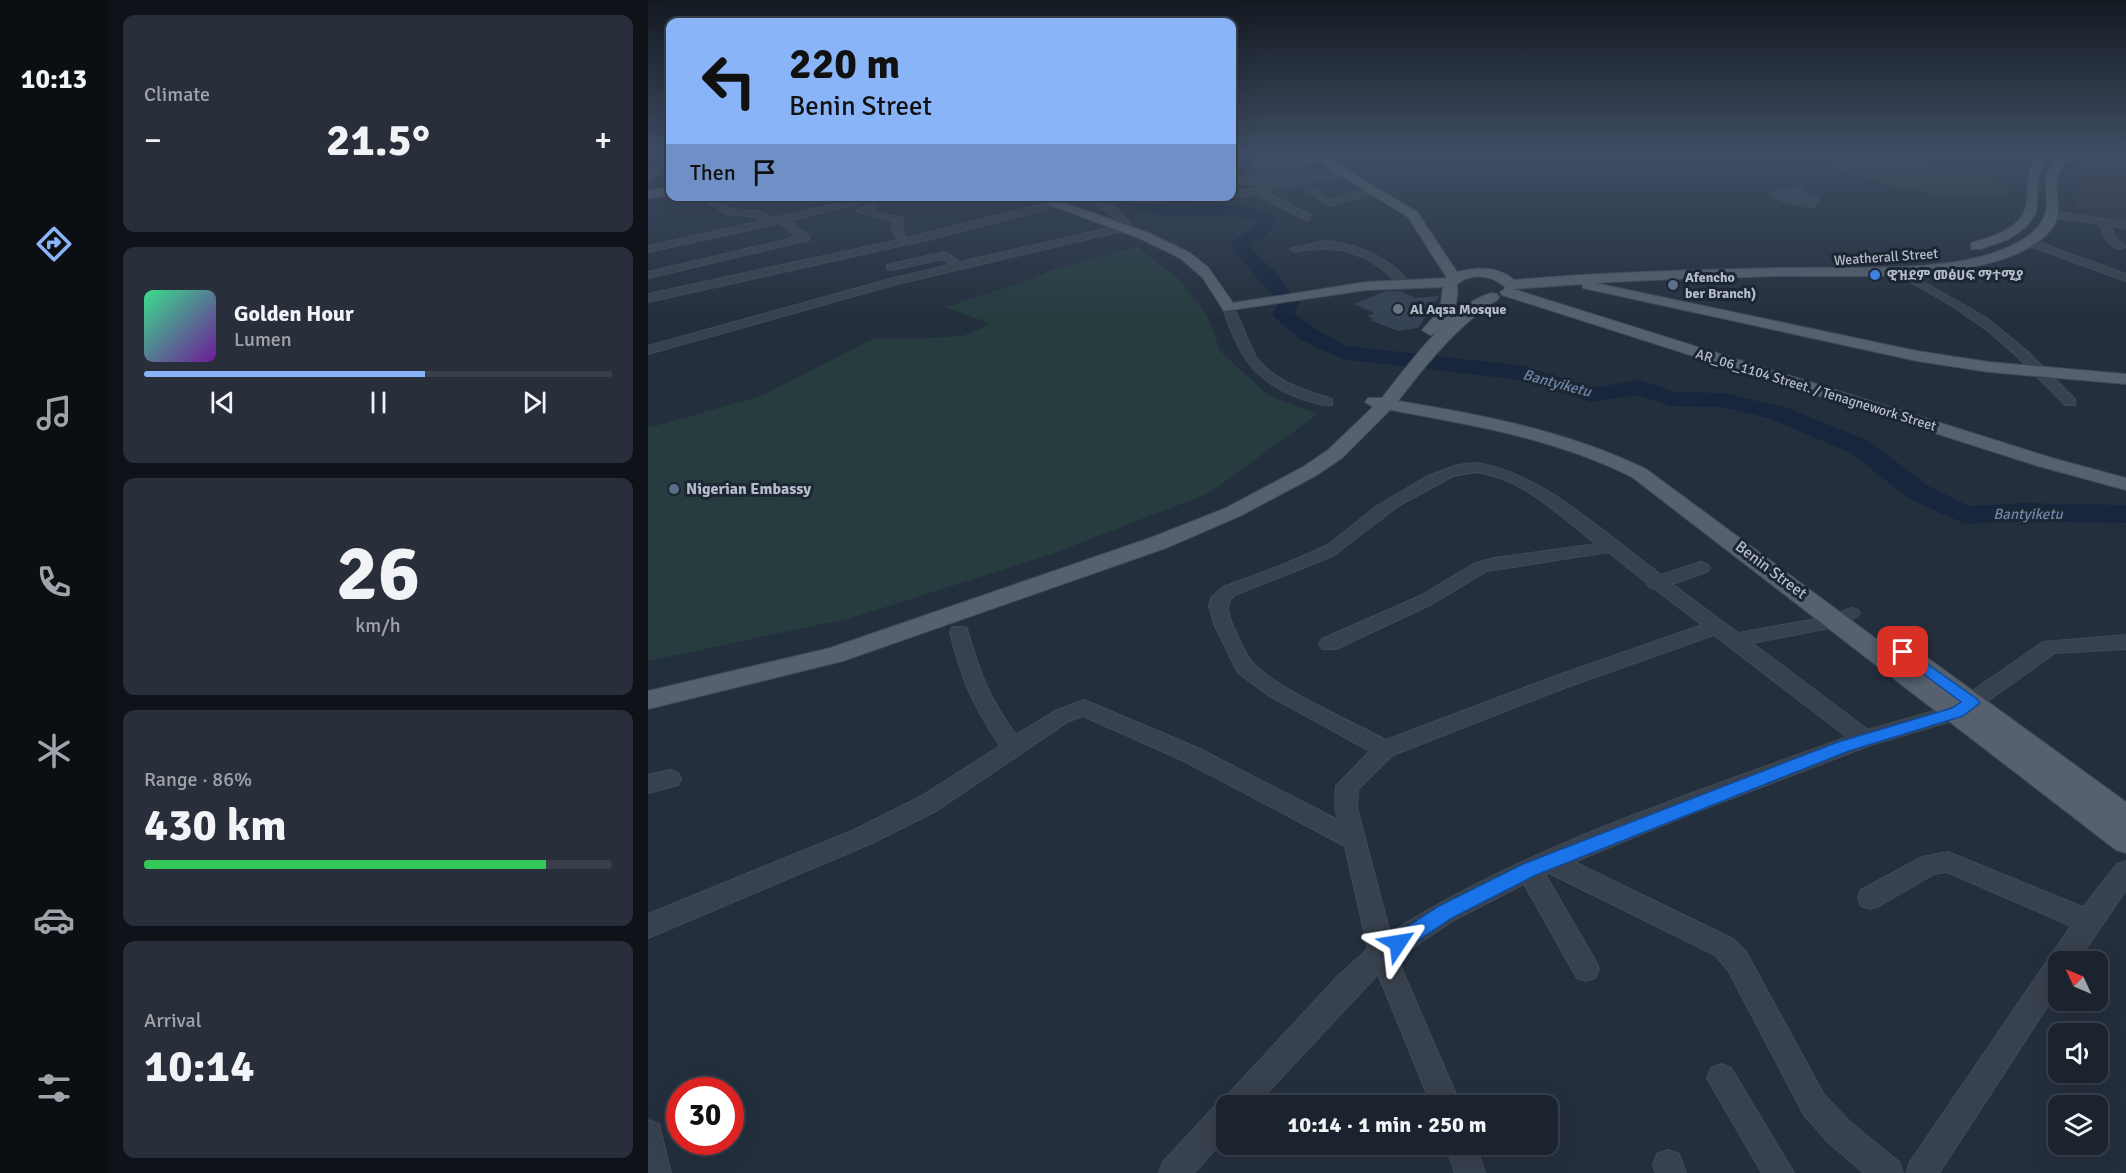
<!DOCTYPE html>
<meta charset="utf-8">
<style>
:root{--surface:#1b232e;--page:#282f3a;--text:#f1f3f6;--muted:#a0a4aa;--line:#39404a;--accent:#8ab4f8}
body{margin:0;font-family:Signika,"Noto Sans Ethiopic",sans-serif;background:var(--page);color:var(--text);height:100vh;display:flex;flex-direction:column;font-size:22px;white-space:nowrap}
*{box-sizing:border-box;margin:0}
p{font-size:20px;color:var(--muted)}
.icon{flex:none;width:33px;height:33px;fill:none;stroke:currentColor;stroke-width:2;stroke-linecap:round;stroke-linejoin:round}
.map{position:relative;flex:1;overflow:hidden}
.sheet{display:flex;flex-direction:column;gap:15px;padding:15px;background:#0f1319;width:540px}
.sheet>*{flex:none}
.banner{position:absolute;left:18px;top:18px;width:570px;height:183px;border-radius:12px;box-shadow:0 6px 24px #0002,0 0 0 2px var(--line);background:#8ab4f8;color:#111;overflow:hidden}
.needle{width:39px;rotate:314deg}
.tools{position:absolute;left:1400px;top:951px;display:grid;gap:12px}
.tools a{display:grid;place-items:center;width:60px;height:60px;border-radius:12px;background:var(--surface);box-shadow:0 6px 24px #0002,0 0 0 2px var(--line);font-size:30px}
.speed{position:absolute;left:18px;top:1077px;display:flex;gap:12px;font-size:30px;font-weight:700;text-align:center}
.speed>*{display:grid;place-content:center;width:78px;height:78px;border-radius:50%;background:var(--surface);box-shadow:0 6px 24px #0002,0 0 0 2px var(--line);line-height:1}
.speed .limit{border:9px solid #d22;background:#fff;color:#111}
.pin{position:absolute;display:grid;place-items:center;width:51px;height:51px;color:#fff;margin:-26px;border-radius:12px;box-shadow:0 3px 9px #0006}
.me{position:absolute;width:66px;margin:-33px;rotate:57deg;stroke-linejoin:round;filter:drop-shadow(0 0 4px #0008)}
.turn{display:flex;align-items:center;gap:21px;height:126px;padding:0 24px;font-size:27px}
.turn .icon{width:78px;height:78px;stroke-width:2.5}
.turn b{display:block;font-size:42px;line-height:51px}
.then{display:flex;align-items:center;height:57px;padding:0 24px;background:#0003;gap:12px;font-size:22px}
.big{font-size:45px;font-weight:700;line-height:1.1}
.sheet .widget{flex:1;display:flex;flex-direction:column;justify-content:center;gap:9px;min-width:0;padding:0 21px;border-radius:12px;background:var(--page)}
.sheet .dial{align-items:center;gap:0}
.dial b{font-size:78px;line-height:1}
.song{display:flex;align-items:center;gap:18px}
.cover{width:72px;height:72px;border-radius:9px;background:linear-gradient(135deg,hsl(150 70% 55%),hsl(280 70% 35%))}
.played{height:6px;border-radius:3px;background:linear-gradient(90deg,var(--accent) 60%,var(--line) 60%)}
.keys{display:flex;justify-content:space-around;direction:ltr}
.heat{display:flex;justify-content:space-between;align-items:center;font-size:33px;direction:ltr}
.charge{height:9px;border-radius:4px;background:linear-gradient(90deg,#34c759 86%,var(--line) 0)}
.trip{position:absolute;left:568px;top:1095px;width:342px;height:60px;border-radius:12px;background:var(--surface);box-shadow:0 6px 24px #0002,0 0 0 2px var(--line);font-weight:700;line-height:60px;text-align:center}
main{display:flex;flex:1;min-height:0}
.tab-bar{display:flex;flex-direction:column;width:108px;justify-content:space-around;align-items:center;background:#0b0e12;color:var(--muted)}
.tab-bar .icon{width:42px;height:42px}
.tab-bar .active{color:var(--accent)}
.tab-bar b{font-size:27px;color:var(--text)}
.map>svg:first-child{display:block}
</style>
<main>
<nav class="tab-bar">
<b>10:13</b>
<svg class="icon active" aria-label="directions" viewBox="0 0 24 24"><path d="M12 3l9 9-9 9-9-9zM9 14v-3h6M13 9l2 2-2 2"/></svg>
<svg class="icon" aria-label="music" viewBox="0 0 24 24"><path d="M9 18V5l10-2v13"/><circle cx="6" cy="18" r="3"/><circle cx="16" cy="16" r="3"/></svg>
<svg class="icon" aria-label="phone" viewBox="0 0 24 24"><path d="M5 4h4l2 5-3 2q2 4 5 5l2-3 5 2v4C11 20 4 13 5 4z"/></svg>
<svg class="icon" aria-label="climate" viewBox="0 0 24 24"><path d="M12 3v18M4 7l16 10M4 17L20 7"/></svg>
<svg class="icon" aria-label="car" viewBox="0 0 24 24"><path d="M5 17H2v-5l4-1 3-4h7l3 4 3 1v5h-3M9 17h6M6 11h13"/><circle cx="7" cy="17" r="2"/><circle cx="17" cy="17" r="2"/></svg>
<svg class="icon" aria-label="filters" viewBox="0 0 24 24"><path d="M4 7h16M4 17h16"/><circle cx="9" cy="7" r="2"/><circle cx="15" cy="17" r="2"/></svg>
</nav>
<section class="sheet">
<div class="widget"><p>Climate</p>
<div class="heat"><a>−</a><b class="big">21.5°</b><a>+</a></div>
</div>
<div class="widget">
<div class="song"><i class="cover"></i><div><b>Golden Hour</b><p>Lumen</p></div></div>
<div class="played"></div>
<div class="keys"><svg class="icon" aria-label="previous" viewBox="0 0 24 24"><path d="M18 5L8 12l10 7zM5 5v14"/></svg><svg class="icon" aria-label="pause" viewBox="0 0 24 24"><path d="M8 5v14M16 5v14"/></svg><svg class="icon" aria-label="next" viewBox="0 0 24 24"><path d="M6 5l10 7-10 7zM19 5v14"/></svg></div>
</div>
<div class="widget dial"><b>26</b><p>km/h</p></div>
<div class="widget"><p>Range · 86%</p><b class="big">430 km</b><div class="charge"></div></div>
<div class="widget"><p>Arrival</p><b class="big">10:14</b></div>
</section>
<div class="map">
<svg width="1478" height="1173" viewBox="0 0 1478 1173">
<rect width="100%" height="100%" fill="#242f3e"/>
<!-- medical -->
<path fill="#32303f" d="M1437 154H1478V220L1429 214 1431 185 1422 169Z"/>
<!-- green -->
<g fill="#263c3f">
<path d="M1135 154H1256L1346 177 1359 184 1361 190C1338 218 1169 167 1135 154Z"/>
<path d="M489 247 531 279 561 318 572 351 621 396 670 414 561 493 404 554 203 618 0 661V428L116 395 226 338 266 339 315 336 343 324 297 307 378 281 409 268Z"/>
</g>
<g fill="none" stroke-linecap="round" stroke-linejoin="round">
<!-- river -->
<path fill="#17263c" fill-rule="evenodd" d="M468 196H491L506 203 522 206 592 205 626 214 629 218 619 235 602 244 607 253 623 267 651 303 646 313 669 330 699 346 876 366 944 388 992 380 1026 392 1074 393 1137 407 1221 441 1280 486 1321 506 1375 503 1478 505V523L1375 521 1317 524 1260 498 1203 453 1120 418 1074 407 1023 406 990 395 943 402 873 380 694 359 653 340 624 315 631 303C615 283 594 265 583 242L606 228 610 221C571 209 496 228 468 196Z"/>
</g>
<!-- building -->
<g fill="#364354">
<path d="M1140 187H1153L1156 193 1173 197 1165 209 1159 208 1136 203 1119 193Z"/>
<path d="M738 291H751L767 298 791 296 770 328 750 331 722 320 725 319 719 316 726 313 706 304Z"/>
</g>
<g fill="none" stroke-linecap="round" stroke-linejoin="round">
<defs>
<g id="minor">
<path d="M677 157 680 158V162L608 168 604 165 608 162Z"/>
<path d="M22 163V169L0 179V173Z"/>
<path d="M698 171 703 174 701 176 635 186 618 192 662 215V219L658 220 608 195 584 197 583 196 584 191 609 189 619 185 584 183V177L632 180Z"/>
<path d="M724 187 727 188V192L683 206 659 191 667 189 684 200Z"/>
<path d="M44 196H58L73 202 83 209 109 211 125 218 223 196H242L141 221 161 236V240L0 278V272L149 237 132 223 0 252V246L114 221 107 217 77 214 67 206Z"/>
<path d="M143 196H176L144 202 139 199Z"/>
<path d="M266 196H278L269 202 264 199Z"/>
<path d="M436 196C454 196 472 209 482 224L478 230 249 284 0 354V346L242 279 302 265 295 259 243 270 239 269V265L297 252 312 262 470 226 468 218Z"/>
<path d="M514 196H556L507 203 502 200Z"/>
<path d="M407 201 410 202V206L283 239 0 302V294L250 240 244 231 246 222 208 211 223 203 230 207 224 211 255 218 254 231 259 238Z"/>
<path d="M1407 212 1478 222V228L1462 226 1468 238 1478 247 1469 249 1460 242 1451 224 1403 217 1402 215Z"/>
<path d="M1376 240H1384L1478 274V281L1376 244Z"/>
<path d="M676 241C706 242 742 258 761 282L751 284C721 253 689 243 647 252L642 249Z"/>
<path d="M1249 267 1337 317 1379 351 1427 399V405H1417L1370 357 1340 331 1306 307 1245 272 1243 270Z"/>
<path d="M581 304C589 307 601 346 608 357 626 382 656 390 684 399V405C675 407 666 402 657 400 607 383 590 356 575 308Z"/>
<path d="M828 463C892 471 961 537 1013 575L1053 562 1059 564 1062 568 1059 572 1024 584 1090 633 1185 616 1203 608 1210 610 1212 614 1197 625 1104 643 1220 730 1303 706 1395 642 1478 635V649L1407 653 1317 717 1223 745 1040 815 926 862 1085 939 1098 952 1176 1095 1202 1122 1251 1162 1255 1173H1216L1181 1143 1156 1115 1080 970 1067 955 901 873 897 874 947 960 951 969 947 978 938 981 929 978 876 884 806 920 749 958 813 1106H784L730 974 607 1106H579V1136L546 1173H511L515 1162 569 1104 574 1101 691 975 720 949 697 846 534 760 435 716 421 721 288 811 222 844 0 938V914L206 830 272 797 352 746C325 705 313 679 302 632L304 627H318L320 632C332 675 342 699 368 735L407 711 436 700 550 748 690 820 687 808 688 786 722 751 620 695 590 673 566 624 561 606 563 598 575 587 637 564 680 545 729 506 778 477 809 465ZM828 472C875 478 912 516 948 544L847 558 827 563 772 596 674 639 671 644 674 649H688L784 604 839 571 960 552 998 582 1001 587 1007 589 1054 625 905 677 738 740C703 721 632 691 606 664 597 656 592 639 586 628 580 615 576 604 587 595L685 556 750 506 805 476ZM1066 635 1199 737C1045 794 882 844 742 933L709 808 710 789 745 755 919 687Z"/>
<path d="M22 770 30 773 33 779 30 785 0 793V775Z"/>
<path d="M1300 852 1435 907 1469 864 1478 861V890L1429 962H1410V990L1291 1173H1258L1262 1162 1423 926 1299 872 1286 874 1231 906 1222 909 1213 906 1210 898 1213 890 1274 857Z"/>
<path d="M1073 1064 1083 1068 1146 1173H1114L1059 1078 1063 1068Z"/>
<path d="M0 1120 11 1124 23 1173H0Z"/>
<path d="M797 1144H827L837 1173H807Z"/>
<path d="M1020 1150 1031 1154 1038 1173H1008L1005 1165 1009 1154Z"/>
</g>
<g id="major">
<path d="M669 154H679L687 163 769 212 809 272C828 267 851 266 866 280 956 272 1045 270 1135 268 1202 266 1311 275 1369 243 1427 211 1375 181 1415 154H1427C1422 161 1413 164 1410 174 1404 197 1419 214 1399 234 1349 285 1198 275 1130 276 1069 278 1008 279 947 283L1269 351 1341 362 1478 374V384L1341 372 1269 361 935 288 934 284 865 289 1404 458 1478 478V490L1390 466 854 295 852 292 858 288C844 275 825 272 809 284 811 303 803 329 782 335L774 330 792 310 795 287 718 290 576 311 555 278 532 258 491 238 378 196H397L501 233 542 253 560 267 585 303 718 282 799 278 760 217 679 167Z"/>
<path d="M1391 154H1401L1393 165 1390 176 1388 213 1378 227 1361 239 1333 249H1323V243C1339 238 1359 233 1371 220 1388 201 1371 176 1391 154Z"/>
<path d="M22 188V195L0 198V190Z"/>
<path d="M844 293 849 294 851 297 849 300C808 327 780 362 750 401 835 415 919 431 998 469L1261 663 1263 659 1272 656 1281 659 1478 802V853L1468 850 984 477C907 439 826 425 742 410L694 458 669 475 592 516 518 548 195 661 0 709V691L182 648 502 538 578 508 655 467 680 450 725 407 717 402 720 398H734C758 368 805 302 844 293Z"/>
</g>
</defs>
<!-- minor casing -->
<use href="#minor" stroke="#414a57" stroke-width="2"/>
<!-- major casing -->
<use href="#major" stroke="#414a57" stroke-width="2"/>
<!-- minor -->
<use href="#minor" fill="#38414e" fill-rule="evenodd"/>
<!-- major -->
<use href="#major" fill="#56606e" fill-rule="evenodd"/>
</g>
<!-- sky -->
<linearGradient id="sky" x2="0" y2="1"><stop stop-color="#141a22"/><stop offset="0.48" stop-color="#3f4d63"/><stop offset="1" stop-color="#3f4d63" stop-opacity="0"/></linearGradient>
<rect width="1478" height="318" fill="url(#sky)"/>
<!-- route -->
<path fill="#1a73e8" stroke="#114b97" stroke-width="1.5" d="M1255 647 1329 699 1332 703 1315 716 1201 751 888 875 804 918 757 949 750 952 743 949 740 943 743 937 791 906 875 864 1190 742 1304 708 1313 702 1250 655 1248 652Z"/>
<!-- markers -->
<circle fill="#3f7fe0" stroke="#1d2633" stroke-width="2" cx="1227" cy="275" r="6"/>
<g fill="#5c6f8a" stroke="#1d2633" stroke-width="2">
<circle cx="1025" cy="285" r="6"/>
<circle cx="26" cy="489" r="6"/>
</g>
<circle fill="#6b7280" stroke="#1d2633" stroke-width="2" cx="750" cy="309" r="6"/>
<g text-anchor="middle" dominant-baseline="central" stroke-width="6" stroke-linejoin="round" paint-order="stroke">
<!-- far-street labels -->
<g font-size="14" fill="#b4bcc9" stroke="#1d2633">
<text transform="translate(1238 257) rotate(-4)">Weatherall Street</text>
<text transform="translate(1168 390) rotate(17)">AR_06_1104 Street. / Tenagnework Street</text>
</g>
<!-- far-poi labels -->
<g font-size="14" font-weight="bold" fill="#b4bcc9" stroke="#1d2633" text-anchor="start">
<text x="1239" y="275">ዊዝደም መፅሀፍ ማተሚያ</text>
<text x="1037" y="277">Afencho<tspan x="1037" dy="16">ber Branch)</tspan></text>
<text x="762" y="309">Al Aqsa Mosque</text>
</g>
<!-- far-water labels -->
<g font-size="15" font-style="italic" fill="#6d86a8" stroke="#1d2633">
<text transform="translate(909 383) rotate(15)">Bantyiketu</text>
<text x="1380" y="514">Bantyiketu</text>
</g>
<!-- poi labels -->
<g font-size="16" font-weight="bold" fill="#b4bcc9" stroke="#1d2633" text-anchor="start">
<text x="38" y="489">Nigerian Embassy</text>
</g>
<!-- street labels -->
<g font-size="16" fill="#b4bcc9" stroke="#1d2633">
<text transform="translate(1123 570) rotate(37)">Benin Street</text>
</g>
</g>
</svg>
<div class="tools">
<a><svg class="needle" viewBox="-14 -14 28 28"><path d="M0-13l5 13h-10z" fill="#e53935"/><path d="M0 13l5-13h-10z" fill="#a0a4aa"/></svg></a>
<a><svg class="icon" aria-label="sound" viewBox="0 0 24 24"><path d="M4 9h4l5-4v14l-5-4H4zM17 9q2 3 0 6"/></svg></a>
<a><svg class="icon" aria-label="layers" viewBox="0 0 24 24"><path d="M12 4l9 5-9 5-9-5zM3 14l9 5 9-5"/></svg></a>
</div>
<div class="speed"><div class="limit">30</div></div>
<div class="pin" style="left:1255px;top:652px;background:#d93025"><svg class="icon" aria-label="arrive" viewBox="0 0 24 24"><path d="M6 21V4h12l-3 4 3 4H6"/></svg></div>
<svg class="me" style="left:750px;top:943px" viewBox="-20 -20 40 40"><path d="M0-17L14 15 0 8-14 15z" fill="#1a73e8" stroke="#fff" stroke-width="4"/></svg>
<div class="trip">10:14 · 1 min · 250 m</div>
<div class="banner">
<div class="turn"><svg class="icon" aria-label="left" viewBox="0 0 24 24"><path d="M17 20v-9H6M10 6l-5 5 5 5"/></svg><div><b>220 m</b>Benin Street</div></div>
<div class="then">Then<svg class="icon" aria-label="arrive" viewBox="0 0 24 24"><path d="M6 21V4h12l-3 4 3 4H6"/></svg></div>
</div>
</div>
</main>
